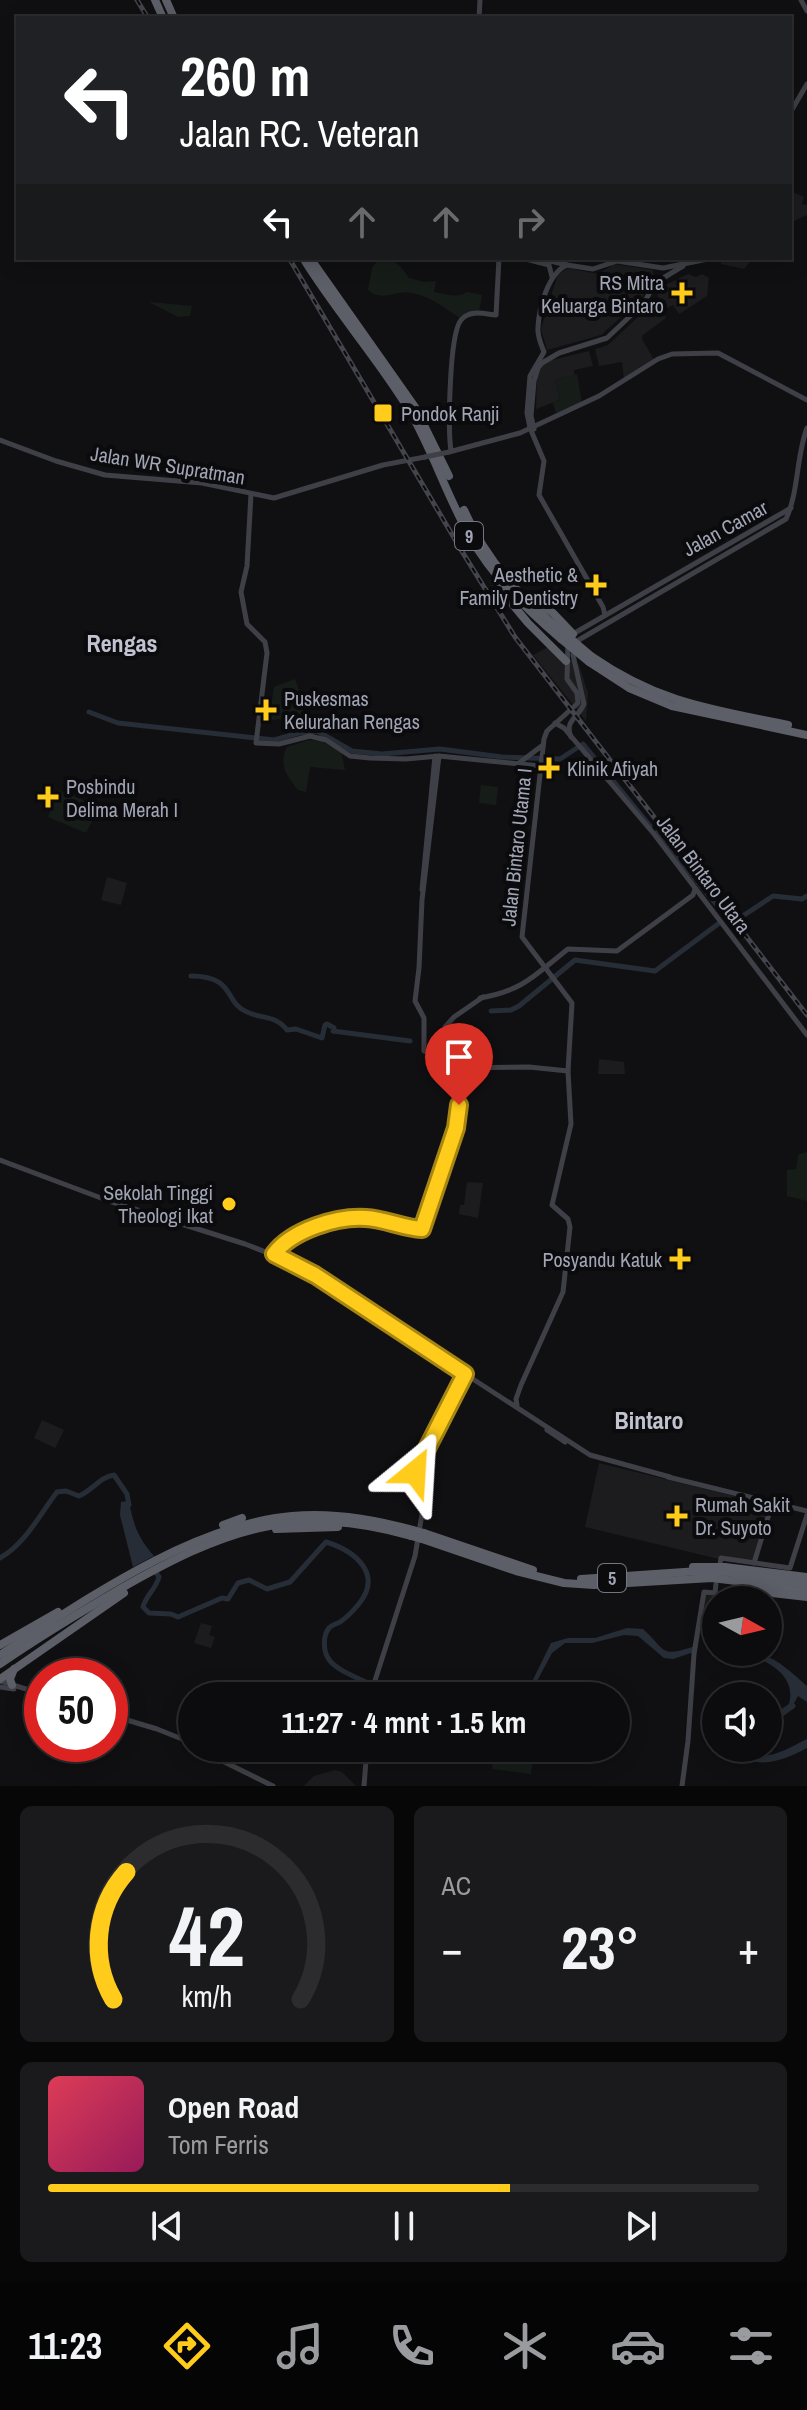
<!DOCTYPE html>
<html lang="id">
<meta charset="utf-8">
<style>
:root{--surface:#0c0c0e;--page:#1a1a1c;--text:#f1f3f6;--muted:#9a9b9e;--line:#2c2c2e;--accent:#ffcc1b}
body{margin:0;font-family:"Archivo Narrow",sans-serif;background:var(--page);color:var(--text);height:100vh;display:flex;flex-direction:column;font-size:30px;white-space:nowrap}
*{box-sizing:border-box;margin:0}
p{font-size:26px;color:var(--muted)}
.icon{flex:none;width:44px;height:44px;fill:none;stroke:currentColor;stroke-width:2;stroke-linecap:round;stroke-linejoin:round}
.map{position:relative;height:1786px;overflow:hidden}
.side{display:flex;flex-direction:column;gap:20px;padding:20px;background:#070708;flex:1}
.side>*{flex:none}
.guide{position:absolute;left:16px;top:16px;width:776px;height:244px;border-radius:0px;box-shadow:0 4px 20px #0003,0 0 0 2px var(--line);background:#202124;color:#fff;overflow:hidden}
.needle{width:52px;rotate:98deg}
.buttons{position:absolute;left:702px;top:1586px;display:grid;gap:16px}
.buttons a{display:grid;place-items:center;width:80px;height:80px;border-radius:50%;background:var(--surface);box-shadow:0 4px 20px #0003,0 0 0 2px var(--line);font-size:40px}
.speed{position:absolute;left:24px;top:1658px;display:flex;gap:16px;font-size:40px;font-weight:700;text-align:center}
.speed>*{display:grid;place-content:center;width:104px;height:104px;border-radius:50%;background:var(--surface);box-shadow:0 4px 20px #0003,0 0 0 2px var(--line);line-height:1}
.speed .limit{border:12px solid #d22;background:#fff;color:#111}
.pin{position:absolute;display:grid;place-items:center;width:68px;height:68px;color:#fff;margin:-82px -34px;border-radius:50% 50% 50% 0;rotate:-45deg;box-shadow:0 0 8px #0007}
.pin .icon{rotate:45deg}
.me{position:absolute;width:88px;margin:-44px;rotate:27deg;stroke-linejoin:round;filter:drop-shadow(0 0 6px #0008)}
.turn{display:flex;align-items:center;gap:28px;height:168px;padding:0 32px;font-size:36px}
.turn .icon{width:104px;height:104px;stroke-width:2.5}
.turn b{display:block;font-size:56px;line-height:68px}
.lanes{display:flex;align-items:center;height:76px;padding:0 32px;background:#0003;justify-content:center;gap:40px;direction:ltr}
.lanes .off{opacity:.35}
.big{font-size:60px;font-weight:800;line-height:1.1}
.side .tile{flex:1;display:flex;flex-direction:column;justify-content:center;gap:12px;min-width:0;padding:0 28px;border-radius:12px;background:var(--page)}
.side .dial{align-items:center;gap:0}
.dial svg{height:208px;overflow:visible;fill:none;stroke:var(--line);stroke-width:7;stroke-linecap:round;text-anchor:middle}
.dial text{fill:var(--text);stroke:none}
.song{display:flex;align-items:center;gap:24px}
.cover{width:96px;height:96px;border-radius:12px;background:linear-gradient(135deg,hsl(350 70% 55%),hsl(330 70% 35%))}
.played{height:8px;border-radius:4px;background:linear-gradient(90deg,var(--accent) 65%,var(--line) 65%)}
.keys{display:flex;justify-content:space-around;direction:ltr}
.heat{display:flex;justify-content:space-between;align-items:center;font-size:44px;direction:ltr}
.side .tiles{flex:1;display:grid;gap:20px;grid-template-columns:1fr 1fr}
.tile:last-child{grid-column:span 2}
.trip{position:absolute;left:178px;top:1682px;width:452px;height:80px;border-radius:40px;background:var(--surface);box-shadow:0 4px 20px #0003,0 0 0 2px var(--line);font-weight:800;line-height:80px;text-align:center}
.tabs{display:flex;height:128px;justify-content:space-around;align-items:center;background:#050506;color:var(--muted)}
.tabs .icon{width:56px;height:56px}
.tabs .on{color:var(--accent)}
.tabs b{font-size:36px;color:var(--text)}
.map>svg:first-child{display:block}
</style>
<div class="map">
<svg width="807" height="1786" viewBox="0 0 807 1786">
<rect width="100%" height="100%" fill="#101012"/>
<!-- built -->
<g fill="#1c1c1f">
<path d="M790 191 804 197 802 204 807 205V215L790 223Z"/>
<path d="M722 258H753L744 269 721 264Z"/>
<path d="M614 264 653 270V277L645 288 643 297 601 335 547 350 541 329 558 274 568 268 598 274Z"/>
<path d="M688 274 696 277 702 274 709 278 707 296 679 314 673 305 665 309 655 290Z"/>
<path d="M656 300 666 318 643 335 642 339 654 360 624 380 622 362 599 366 595 349 608 345Z"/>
<path d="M589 351 593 366 574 370V375L555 380 560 400 536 409 537 373 540 367 548 361Z"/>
<path d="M550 646 579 665 588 693 586 721 533 655Z"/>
<path d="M107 877 127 883 121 905 101 900Z"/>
<path d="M599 1059 624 1062 625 1074H598Z"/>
<path d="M467 1182 483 1183 478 1218 459 1214 460 1205H464Z"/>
<path d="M42 1420 64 1430 55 1448 34 1438Z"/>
<path d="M599 1463 770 1505 753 1561 723 1560 585 1527Z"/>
<path d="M201 1623 212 1626 209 1635 215 1637 211 1648 194 1643Z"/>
<path d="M335 1770 342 1772 356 1786H304L314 1776Z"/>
</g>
<!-- green -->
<g fill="#161d18">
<path d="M379 258C395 258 401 266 409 278L424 282 436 281 434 292C445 294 458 299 467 292L482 295 479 312 460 318C445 308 431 297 413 293 396 289 383 303 368 290L372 268Z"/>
<path d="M149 302 192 306 190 316 178 317Z"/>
<path d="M577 374 582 403 556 413 553 403 560 400 555 380Z"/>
<path d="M295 679 308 717 269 720 274 687Z"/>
<path d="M309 740 320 741 341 751 345 770 310 767 306 792 298 790C287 776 278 764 287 747Z"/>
<path d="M481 785 498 787 496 805 479 803Z"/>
<path d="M59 790 99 807 86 833 48 817Z"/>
<path d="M807 1152V1201L787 1196V1170L796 1169 798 1155Z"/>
<path d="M704 1593 714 1594 708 1630 699 1628Z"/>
<path d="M495 1748H534L531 1774 492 1769Z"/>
</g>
<!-- water -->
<g fill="#262d36">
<path d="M129 1501C133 1524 138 1538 154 1556L133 1567 120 1515 121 1502Z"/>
<path d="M627 1628 643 1629C667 1651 660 1658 695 1646L694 1652 673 1659 664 1658 638 1636 624 1635 592 1643H565L552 1653 529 1696H525L551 1643 568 1638H595Z"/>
<path d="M745 1652C772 1652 788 1670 807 1686V1702L798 1696 791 1709 768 1725V1718L789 1704C797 1674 767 1662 745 1652Z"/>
<path d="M463 1682 494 1696 460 1694 444 1696 455 1683Z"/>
<path d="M807 1739V1748C786 1759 753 1774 738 1748 748 1748 747 1753 756 1755 773 1759 792 1746 807 1739Z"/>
</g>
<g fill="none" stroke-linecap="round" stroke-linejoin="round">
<!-- river -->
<g stroke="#262d36" stroke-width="5">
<path d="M89 712 118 723 274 740 299 733 317 731 352 751 382 754 440 749 502 757 560 759 583 744 650 826"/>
<path d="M656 833 732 923 773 896 802 899 807 896"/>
<path d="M191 976C236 976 224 1003 247 1012 262 1019 276 1015 287 1030L296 1029 322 1038 325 1025 327 1024 334 1028 333 1031 410 1041"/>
<path d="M491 1011 511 1010 519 1006 575 960 655 971 718 924"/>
<path d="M0 1558C26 1543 40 1514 57 1492L66 1491 79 1496C93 1490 100 1477 114 1475L127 1494 129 1505"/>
<path d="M153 1568 159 1577C156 1589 146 1595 143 1607L149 1613 171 1614 178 1617 222 1598 228 1599 238 1583 249 1580 267 1589 290 1582 326 1542C355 1551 384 1574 358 1605 353 1611 346 1618 340 1622 336 1624 332 1625 329 1628 323 1635 323 1650 328 1658 337 1674 376 1683 392 1696"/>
<path d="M768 1724 793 1706"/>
</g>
<!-- secondary -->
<g stroke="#3f4047" stroke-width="5">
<path d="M801 0 807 11"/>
<path d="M479 18 480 0"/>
<path d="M790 113 807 84"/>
<path d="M522 258 549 265 552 277"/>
<path d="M538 258 567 265"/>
<path d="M534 429 531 416 534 381 538 368 542 363 559 353 607 338 644 303 655 283 683 266"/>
<path d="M0 440 56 461 105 475 202 483 274 498 383 465 425 457"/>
<path d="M451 451C448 430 449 335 461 320 470 309 485 314 496 315L499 258"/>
<path d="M449 452 520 433 599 396 658 359 672 354 718 353 807 400"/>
<path d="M251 494 247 566 241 592 247 624 265 642 267 653 256 743 279 744 310 736 326 740 350 756 370 758 406 759 439 756 540 766"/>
<path d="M605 615 603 607 539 495 544 461 530 428 527 413 530 376 544 352C541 344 537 336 538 327 539 308 548 273 567 265L593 269 617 261 663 268 708 259"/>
<path d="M573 634 791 508"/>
<path d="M555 723 564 728 654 834 807 1035"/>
<path d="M571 737C564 721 578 718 584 704L573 655 577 641 786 519C799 491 796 457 807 428"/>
<path d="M439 756 422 900 419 968 415 1001 424 1018V1051L450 1058"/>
<path d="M519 763 543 745"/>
<path d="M422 890 435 756"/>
<path d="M480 998C523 991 536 974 568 949L617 951 693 895 695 889"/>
<path d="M452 1068 529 1067 568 1071"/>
<path d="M0 1160 109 1201 245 1244 294 1263 590 1455 670 1477"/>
<path d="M274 1254C291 1232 340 1215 368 1218 385 1220 407 1233 424 1227L458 1115 459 1102 445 1027 454 1017 483 997"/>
<path d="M517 1405 516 1399 521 1385 563 1292 570 1227 568 1219 552 1205 571 1124 568 1071 572 1003 522 937 544 739 547 731 578 703 577 693 567 679 568 642"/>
<path d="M547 1430 565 1442"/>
<path d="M415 1469 465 1374"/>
<path d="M668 1477 807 1511"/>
<path d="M754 1563 772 1504"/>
<path d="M720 1564 721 1558 790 1568 807 1515"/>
<path d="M0 1681 42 1694"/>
<path d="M0 1687 14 1689"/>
<path d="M370 1696 415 1556 427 1484 415 1469"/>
<path d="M110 1715 157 1729 192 1743"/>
<path d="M196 1748 273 1786"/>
<path d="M364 1786 367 1748"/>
<path d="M682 1786 688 1741 694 1654 704 1592 715 1593 716 1584"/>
</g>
<!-- highway -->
<g stroke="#5c5e68" stroke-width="8">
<path d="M155 0 163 18"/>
<path d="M166 0 174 18"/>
<path d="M303 258C335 310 376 356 408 408 432 449 446 494 469 535 492 576 526 609 561 639"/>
<path d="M310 258 415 407 449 476"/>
<path d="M464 510C486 560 522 600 564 633"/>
<path d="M494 582 528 623 566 661"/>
<path d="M529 596 553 613 573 634"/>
<path d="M591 656C659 703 710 709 788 725"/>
<path d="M589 662 629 688 672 706 807 735"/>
<path d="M223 1525 242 1518"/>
<path d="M276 1529 338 1527"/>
<path d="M424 1533 533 1570"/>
<path d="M422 1539 516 1571 564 1583 594 1585 712 1578 807 1590"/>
<path d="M693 1567H725L807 1577"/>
<path d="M581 1579 699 1571 726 1572 807 1584"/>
<path d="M749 1586 772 1593 807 1597"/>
<path d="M0 1645 58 1612"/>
<path d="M0 1655C84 1601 191 1525 292 1516 333 1512 373 1519 413 1530"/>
<path d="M0 1664C39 1637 79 1613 120 1589 222 1531 293 1502 411 1536"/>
<path d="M0 1679 124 1593"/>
<path d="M12 1685 10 1679 14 1669"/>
</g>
<defs>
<g id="rail">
<path d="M137 0 148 18"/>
<path d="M289 258 463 553 515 637 807 1015"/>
</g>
</defs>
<!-- rail casing -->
<use href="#rail" stroke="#44454c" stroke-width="5"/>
<!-- rail -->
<use href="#rail" stroke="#0b0b0d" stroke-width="2" stroke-dasharray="6" stroke-linecap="butt"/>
<!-- secondary-bridge -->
<path stroke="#3f4047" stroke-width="5" d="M425 457 449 452"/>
<!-- highway-bridge -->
<g stroke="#5c5e68" stroke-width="8">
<path d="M564 633 591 656"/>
<path d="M561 639 589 662"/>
<path d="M413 1530 424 1533"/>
<path d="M411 1536 422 1539"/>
</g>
</g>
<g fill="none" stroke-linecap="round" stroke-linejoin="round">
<defs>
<path id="route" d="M415 1472 465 1374 315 1275 274 1254C292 1230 337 1216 366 1218 385 1219 403 1228 422 1229L456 1128 459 1105"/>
</defs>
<!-- route casing -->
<use href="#route" stroke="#a68512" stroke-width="20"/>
<!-- route -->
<use href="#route" stroke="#ffcc1b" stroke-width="14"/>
</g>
<!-- markers -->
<g fill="#ffcc1b" stroke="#0b0b0d" stroke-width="3">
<path d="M678 281h8v8h8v8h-8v8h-8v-8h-8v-8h8z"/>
<rect x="373" y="403" width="20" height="20" rx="4"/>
<path d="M592 573h8v8h8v8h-8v8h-8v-8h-8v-8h8z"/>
<path d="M262 698h8v8h8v8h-8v8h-8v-8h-8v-8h8z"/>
<path d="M545 756h8v8h8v8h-8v8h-8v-8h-8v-8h8z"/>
<path d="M44 785h8v8h8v8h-8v8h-8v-8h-8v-8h8z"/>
<circle cx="229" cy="1204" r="8"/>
<path d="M676 1247h8v8h8v8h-8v8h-8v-8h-8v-8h8z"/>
<path d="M673 1504h8v8h8v8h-8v8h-8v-8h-8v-8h8z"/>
</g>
<g text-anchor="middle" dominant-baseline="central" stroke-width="8" stroke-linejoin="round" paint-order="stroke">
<!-- shield labels -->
<g fill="#0b0b0d" stroke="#737682" stroke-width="2">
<rect x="455" y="522" width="28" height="28" rx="6"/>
<rect x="598" y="1564" width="28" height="28" rx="6"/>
</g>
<g font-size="18" font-weight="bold" fill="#a0a4b4">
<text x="469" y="536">9</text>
<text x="612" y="1578">5</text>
</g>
<!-- poi labels -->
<g font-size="20" fill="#a0a4b4" stroke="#0b0b0d" text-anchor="start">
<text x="664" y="282" text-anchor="end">RS Mitra<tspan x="664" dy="23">Keluarga Bintaro</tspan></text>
<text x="401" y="413">Pondok Ranji</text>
<text x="578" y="574" text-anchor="end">Aesthetic &amp;<tspan x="578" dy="23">Family Dentistry</tspan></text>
<text x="284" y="698">Puskesmas<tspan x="284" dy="23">Kelurahan Rengas</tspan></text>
<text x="567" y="768">Klinik Afiyah</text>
<text x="66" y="786">Posbindu<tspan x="66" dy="23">Delima Merah I</tspan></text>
<text x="213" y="1192" text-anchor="end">Sekolah Tinggi<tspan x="213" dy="23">Theologi Ikat</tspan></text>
<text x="662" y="1259" text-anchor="end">Posyandu Katuk</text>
<text x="695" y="1504">Rumah Sakit<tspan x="695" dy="23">Dr. Suyoto</tspan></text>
</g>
<!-- street labels -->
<g font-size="20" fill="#a0a4b4" stroke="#0b0b0d">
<text transform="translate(168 465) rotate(9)">Jalan WR Supratman</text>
<text transform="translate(725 528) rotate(-29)">Jalan Camar</text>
<text transform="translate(516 847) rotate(-84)">Jalan Bintaro Utama I</text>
<text transform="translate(704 874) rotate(53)">Jalan Bintaro Utara</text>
</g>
<!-- quarter labels -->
<g font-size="24" font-weight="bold" fill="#c1c3d0" stroke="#0b0b0d">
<text x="122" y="643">Rengas</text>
<text x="649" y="1420">Bintaro</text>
</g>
</g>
</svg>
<div class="buttons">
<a><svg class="needle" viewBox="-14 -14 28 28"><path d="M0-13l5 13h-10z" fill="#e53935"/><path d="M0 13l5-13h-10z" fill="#9a9b9e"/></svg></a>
<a><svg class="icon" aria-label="sound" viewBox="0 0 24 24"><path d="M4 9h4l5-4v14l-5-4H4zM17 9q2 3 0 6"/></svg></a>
</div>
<div class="speed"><div class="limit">50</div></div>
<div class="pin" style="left:459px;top:1105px;background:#d93025"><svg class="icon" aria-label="arrive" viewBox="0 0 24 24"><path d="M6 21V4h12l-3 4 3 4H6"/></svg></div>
<svg class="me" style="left:415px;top:1472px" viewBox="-20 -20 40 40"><path d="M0-17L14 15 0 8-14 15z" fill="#ffcc1b" stroke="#fff" stroke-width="4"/></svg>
<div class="trip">11:27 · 4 mnt · 1.5 km</div>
<div class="guide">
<div class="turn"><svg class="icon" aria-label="left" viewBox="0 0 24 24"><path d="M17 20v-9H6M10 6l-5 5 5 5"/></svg><div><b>260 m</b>Jalan RC. Veteran</div></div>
<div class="lanes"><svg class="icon" aria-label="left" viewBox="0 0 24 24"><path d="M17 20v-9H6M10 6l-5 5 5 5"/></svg><svg class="icon off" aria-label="ahead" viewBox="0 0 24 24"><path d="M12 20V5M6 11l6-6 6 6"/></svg><svg class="icon off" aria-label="ahead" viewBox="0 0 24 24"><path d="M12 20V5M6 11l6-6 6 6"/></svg><svg class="icon off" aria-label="right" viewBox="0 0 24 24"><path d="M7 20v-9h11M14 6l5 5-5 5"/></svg></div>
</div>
</div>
<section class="side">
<div class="tiles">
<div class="tile dial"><svg viewBox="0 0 100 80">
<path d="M14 69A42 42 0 1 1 86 69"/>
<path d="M14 69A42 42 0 0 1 19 20" stroke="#ffcc1b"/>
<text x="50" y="56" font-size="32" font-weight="700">42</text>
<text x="50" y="72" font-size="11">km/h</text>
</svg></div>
<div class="tile"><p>AC</p>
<div class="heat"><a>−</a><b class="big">23°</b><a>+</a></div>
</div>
<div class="tile">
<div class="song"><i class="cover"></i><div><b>Open Road</b><p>Tom Ferris</p></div></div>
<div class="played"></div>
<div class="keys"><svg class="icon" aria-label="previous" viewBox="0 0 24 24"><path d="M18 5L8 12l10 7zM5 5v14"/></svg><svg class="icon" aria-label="pause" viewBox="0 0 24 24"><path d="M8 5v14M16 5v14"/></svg><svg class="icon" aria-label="next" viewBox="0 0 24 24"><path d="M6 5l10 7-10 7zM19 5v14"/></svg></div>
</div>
</div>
</section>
<nav class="tabs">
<b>11:23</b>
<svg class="icon on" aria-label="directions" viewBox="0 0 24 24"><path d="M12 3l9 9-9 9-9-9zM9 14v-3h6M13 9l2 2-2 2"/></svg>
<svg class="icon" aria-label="music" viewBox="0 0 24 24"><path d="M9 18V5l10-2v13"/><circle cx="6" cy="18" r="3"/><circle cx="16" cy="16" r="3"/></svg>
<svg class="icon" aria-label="phone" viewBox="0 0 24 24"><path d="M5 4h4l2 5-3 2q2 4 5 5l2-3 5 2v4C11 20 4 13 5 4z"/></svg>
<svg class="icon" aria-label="climate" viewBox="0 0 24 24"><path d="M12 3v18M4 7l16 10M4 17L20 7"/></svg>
<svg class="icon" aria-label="car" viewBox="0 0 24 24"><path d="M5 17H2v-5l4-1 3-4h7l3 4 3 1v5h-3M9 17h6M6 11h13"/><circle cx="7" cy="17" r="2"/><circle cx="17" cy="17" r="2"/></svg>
<svg class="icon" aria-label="filters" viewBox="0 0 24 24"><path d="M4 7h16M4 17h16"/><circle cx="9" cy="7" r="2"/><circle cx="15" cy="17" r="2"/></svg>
</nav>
